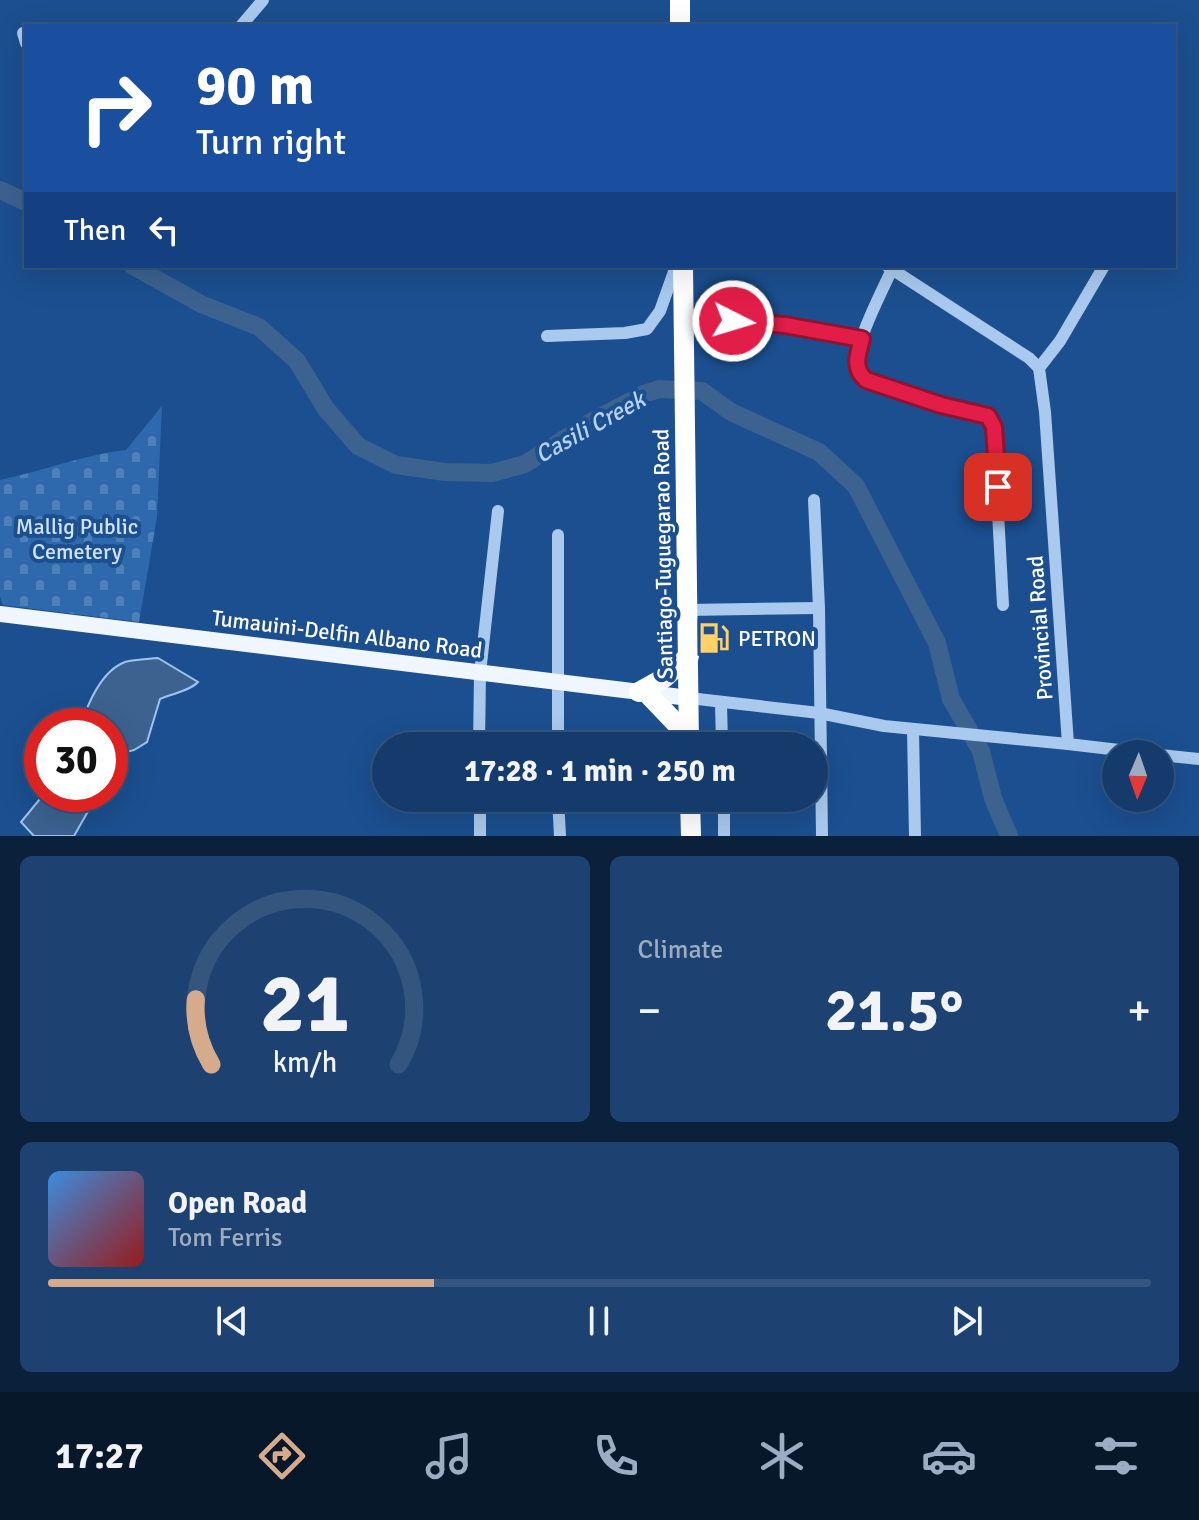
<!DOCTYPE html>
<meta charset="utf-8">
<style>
:root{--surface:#143b6b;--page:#1d4271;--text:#f1f3f6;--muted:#9dadc1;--line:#33557e;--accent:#d6ab8b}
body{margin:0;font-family:Signika,sans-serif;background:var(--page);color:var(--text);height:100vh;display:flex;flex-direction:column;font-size:30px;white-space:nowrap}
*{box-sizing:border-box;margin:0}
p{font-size:26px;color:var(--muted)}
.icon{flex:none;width:44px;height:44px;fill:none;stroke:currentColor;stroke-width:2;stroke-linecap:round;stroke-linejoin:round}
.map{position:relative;height:836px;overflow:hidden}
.details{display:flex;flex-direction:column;gap:20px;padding:20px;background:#0b203b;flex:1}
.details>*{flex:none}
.top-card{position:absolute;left:24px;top:24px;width:1152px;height:244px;border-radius:0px;box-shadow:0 8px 32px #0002,0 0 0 2px var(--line);background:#1a4fa0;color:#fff;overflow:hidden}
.needle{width:52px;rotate:182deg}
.fabs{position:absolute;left:1102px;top:740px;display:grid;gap:16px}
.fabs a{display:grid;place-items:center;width:72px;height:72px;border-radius:50%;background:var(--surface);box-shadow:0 8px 32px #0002,0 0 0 2px var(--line);font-size:40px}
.speed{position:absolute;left:24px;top:708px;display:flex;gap:16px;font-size:40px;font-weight:700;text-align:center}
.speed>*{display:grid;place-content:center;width:104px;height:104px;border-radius:50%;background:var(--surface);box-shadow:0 8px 32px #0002,0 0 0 2px var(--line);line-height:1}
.speed .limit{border:12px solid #d22;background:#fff;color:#111}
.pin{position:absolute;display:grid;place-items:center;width:68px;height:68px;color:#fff;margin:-34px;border-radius:16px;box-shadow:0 4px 12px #0006}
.me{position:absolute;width:88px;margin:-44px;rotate:95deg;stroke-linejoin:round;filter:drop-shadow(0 0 6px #0008)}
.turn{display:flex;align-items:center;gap:28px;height:168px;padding:0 40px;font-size:36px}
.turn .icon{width:104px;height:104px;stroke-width:2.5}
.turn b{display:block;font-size:56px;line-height:68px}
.then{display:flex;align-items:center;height:76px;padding:0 40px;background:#0003;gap:16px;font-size:30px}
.big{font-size:60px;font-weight:700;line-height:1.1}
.details .widget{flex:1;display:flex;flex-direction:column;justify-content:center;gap:12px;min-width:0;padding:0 28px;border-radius:12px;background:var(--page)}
.details .dial{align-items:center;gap:0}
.dial svg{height:208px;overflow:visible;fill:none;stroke:var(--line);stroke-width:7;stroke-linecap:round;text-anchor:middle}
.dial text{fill:var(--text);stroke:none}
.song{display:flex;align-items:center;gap:24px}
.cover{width:96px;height:96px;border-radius:12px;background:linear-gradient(135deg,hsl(210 70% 55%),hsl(0 70% 35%))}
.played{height:8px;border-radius:4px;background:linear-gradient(90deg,var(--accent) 35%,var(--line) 35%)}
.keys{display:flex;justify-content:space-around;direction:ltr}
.heat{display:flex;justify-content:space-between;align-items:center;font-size:44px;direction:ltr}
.details .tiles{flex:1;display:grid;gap:20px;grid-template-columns:1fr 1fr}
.widget:last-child{grid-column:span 2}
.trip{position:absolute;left:372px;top:732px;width:456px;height:80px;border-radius:40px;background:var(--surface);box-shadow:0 8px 32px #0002,0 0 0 2px var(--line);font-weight:700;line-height:80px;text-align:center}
.tab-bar{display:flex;height:128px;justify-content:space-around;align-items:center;background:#08182b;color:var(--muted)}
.tab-bar .icon{width:56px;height:56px}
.tab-bar .selected{color:var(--accent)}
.tab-bar b{font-size:36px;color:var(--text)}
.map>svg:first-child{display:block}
</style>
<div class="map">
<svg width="1199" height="836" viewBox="0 0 1199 836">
<defs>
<pattern id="cemetery-stones" width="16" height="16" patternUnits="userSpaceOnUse" patternTransform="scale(2)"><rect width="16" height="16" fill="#2e69ad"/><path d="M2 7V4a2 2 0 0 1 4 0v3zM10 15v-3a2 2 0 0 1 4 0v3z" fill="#4d80b9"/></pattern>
</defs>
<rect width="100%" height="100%" fill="#1b4f8f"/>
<!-- cemetery -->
<path fill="url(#cemetery-stones)" d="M162 406 157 517 139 622 3 605 0 597V480C43 471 83 455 126 450Z"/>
<!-- water -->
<g fill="#3c6290" stroke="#9cc4f0" stroke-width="2">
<path d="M158 658 198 682C190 691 171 694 160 699L147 742 134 750 126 752 119 764C123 776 121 786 110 793V726H80C88 704 101 671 125 662 134 659 147 659 158 658Z"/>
<path d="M44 794H109L91 806 74 836H34L21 822Z"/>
</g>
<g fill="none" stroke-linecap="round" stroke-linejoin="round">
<!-- river -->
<g stroke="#3c6290" stroke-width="18">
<path d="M0 190 26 202"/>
<path d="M133 266 201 304 259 327 297 361 326 409 358 446 396 465 445 472 492 473 525 464 589 423 644 394 659 389 702 391 731 412 819 452 856 486 937 643 951 699 981 751 993 798 1009 836"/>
</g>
<!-- minor -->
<g stroke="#a9c9ee" stroke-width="12">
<path d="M241 26 263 0"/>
<path d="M23 33 26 43"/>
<path d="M887 266 1029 358 1039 368 1045 412 1068 744 1153 754"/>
<path d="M892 269C883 290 850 350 858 371 860 376 862 377 866 380L941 405 988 416 993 420 1003 605"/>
<path d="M684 314 785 325 862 339"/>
<path d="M547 336 625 333 647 329 660 311 676 266"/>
<path d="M1039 368 1060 341 1104 266"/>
<path d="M814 500 819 608 822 836"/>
<path d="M688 610 819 608"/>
<path d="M689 698 819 713 884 726 1068 744"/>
<path d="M721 702 722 746"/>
<path d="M913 730 915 836"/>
<path d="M479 746 480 673 498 511"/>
<path d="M558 746V535"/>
<path d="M1160 755 1199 759"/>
<path d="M480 798V836"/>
<path d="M558 798 560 836"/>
<path d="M724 798V836"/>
</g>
<!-- major -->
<path stroke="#f0f6ff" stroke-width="16" d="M0 614 689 698"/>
<!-- highway -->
<g stroke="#fff" stroke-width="20">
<path d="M680 0V26"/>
<path d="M683 266 689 746"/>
<path d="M639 692 664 678 689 656"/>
<path d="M647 693 689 737"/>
<path d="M690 798 691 836"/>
</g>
</g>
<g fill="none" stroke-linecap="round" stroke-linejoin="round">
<defs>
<path id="route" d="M733 321 785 325 862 339C858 354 852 368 866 380L941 405 988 416 994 427 998 487"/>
</defs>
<!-- route casing -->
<use href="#route" stroke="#92132f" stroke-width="20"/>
<!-- route -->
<use href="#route" stroke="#e11d48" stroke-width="14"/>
</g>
<!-- icons -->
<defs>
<symbol id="fuel-bare" viewBox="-9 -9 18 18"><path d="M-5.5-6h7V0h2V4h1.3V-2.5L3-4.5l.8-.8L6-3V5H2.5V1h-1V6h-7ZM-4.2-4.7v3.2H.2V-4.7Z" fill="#ffd166" stroke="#1b4f8f" stroke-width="2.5" paint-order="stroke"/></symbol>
</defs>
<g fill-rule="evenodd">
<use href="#fuel-bare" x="692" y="616" width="44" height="44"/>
</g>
<g text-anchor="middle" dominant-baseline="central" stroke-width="8" stroke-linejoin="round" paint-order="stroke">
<!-- park labels -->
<g font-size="22" fill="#cfe3fa" stroke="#1b4f8f">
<text x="77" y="526">Mallig Public<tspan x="77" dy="25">Cemetery</tspan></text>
</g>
<!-- street labels -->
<g font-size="22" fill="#fff" stroke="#1b4f8f">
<text transform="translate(663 554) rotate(-91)">Santiago-Tuguegarao Road</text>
<text transform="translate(1040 628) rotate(-94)">Provincial Road</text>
<text transform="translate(347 634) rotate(7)">Tumauini-Delfin Albano Road</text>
</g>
<!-- poi labels -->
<g font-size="22" fill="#fff" stroke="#1b4f8f" text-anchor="start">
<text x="738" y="638">PETRON</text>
</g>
<!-- water labels -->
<g font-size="24" font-style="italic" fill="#b5d3f5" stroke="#1b4f8f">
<text transform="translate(590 427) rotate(-29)">Casili Creek</text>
</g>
</g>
</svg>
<div class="fabs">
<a><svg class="needle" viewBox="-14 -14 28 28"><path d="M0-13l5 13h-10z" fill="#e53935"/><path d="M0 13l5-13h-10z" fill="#9dadc1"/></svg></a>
</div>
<div class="speed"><div class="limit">30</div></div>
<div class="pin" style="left:998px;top:487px;background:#d93025"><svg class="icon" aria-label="arrive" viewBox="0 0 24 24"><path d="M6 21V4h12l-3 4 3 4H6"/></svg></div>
<svg class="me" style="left:733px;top:321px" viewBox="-20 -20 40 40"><circle r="17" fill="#e11d48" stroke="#fff" stroke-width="3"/><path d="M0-11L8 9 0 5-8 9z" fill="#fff"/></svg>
<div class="trip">17:28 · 1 min · 250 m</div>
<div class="top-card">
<div class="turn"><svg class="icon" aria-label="right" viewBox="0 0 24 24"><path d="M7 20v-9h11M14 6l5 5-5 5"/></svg><div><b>90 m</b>Turn right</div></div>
<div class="then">Then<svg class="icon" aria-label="left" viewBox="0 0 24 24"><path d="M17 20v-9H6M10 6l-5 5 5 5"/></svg></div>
</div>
</div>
<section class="details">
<div class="tiles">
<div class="widget dial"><svg viewBox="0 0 100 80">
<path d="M14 69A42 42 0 1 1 86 69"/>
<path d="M14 69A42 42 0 0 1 8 44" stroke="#d6ab8b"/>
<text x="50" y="56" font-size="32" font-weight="700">21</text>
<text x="50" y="72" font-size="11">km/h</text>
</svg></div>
<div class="widget"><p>Climate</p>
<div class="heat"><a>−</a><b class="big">21.5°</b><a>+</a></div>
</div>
<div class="widget">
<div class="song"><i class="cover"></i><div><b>Open Road</b><p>Tom Ferris</p></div></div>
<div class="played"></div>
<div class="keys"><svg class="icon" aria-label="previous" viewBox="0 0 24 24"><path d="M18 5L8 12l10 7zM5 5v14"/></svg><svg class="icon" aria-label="pause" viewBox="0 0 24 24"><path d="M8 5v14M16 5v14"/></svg><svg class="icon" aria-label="next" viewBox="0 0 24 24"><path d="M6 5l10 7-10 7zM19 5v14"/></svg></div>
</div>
</div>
</section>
<nav class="tab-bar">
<b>17:27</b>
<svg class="icon selected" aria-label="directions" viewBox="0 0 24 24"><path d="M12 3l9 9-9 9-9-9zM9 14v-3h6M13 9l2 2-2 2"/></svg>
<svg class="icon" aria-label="music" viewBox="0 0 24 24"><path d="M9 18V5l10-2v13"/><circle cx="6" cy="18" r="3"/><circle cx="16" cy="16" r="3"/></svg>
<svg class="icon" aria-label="phone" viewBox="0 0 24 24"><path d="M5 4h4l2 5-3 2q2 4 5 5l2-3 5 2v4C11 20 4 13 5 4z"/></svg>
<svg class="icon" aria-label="climate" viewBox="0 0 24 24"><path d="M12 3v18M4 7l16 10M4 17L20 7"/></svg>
<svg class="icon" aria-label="car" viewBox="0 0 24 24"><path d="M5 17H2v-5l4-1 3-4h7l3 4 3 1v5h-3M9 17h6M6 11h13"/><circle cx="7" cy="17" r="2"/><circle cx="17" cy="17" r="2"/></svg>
<svg class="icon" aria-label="filters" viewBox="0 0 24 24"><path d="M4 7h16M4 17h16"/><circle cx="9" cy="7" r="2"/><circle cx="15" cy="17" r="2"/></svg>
</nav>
